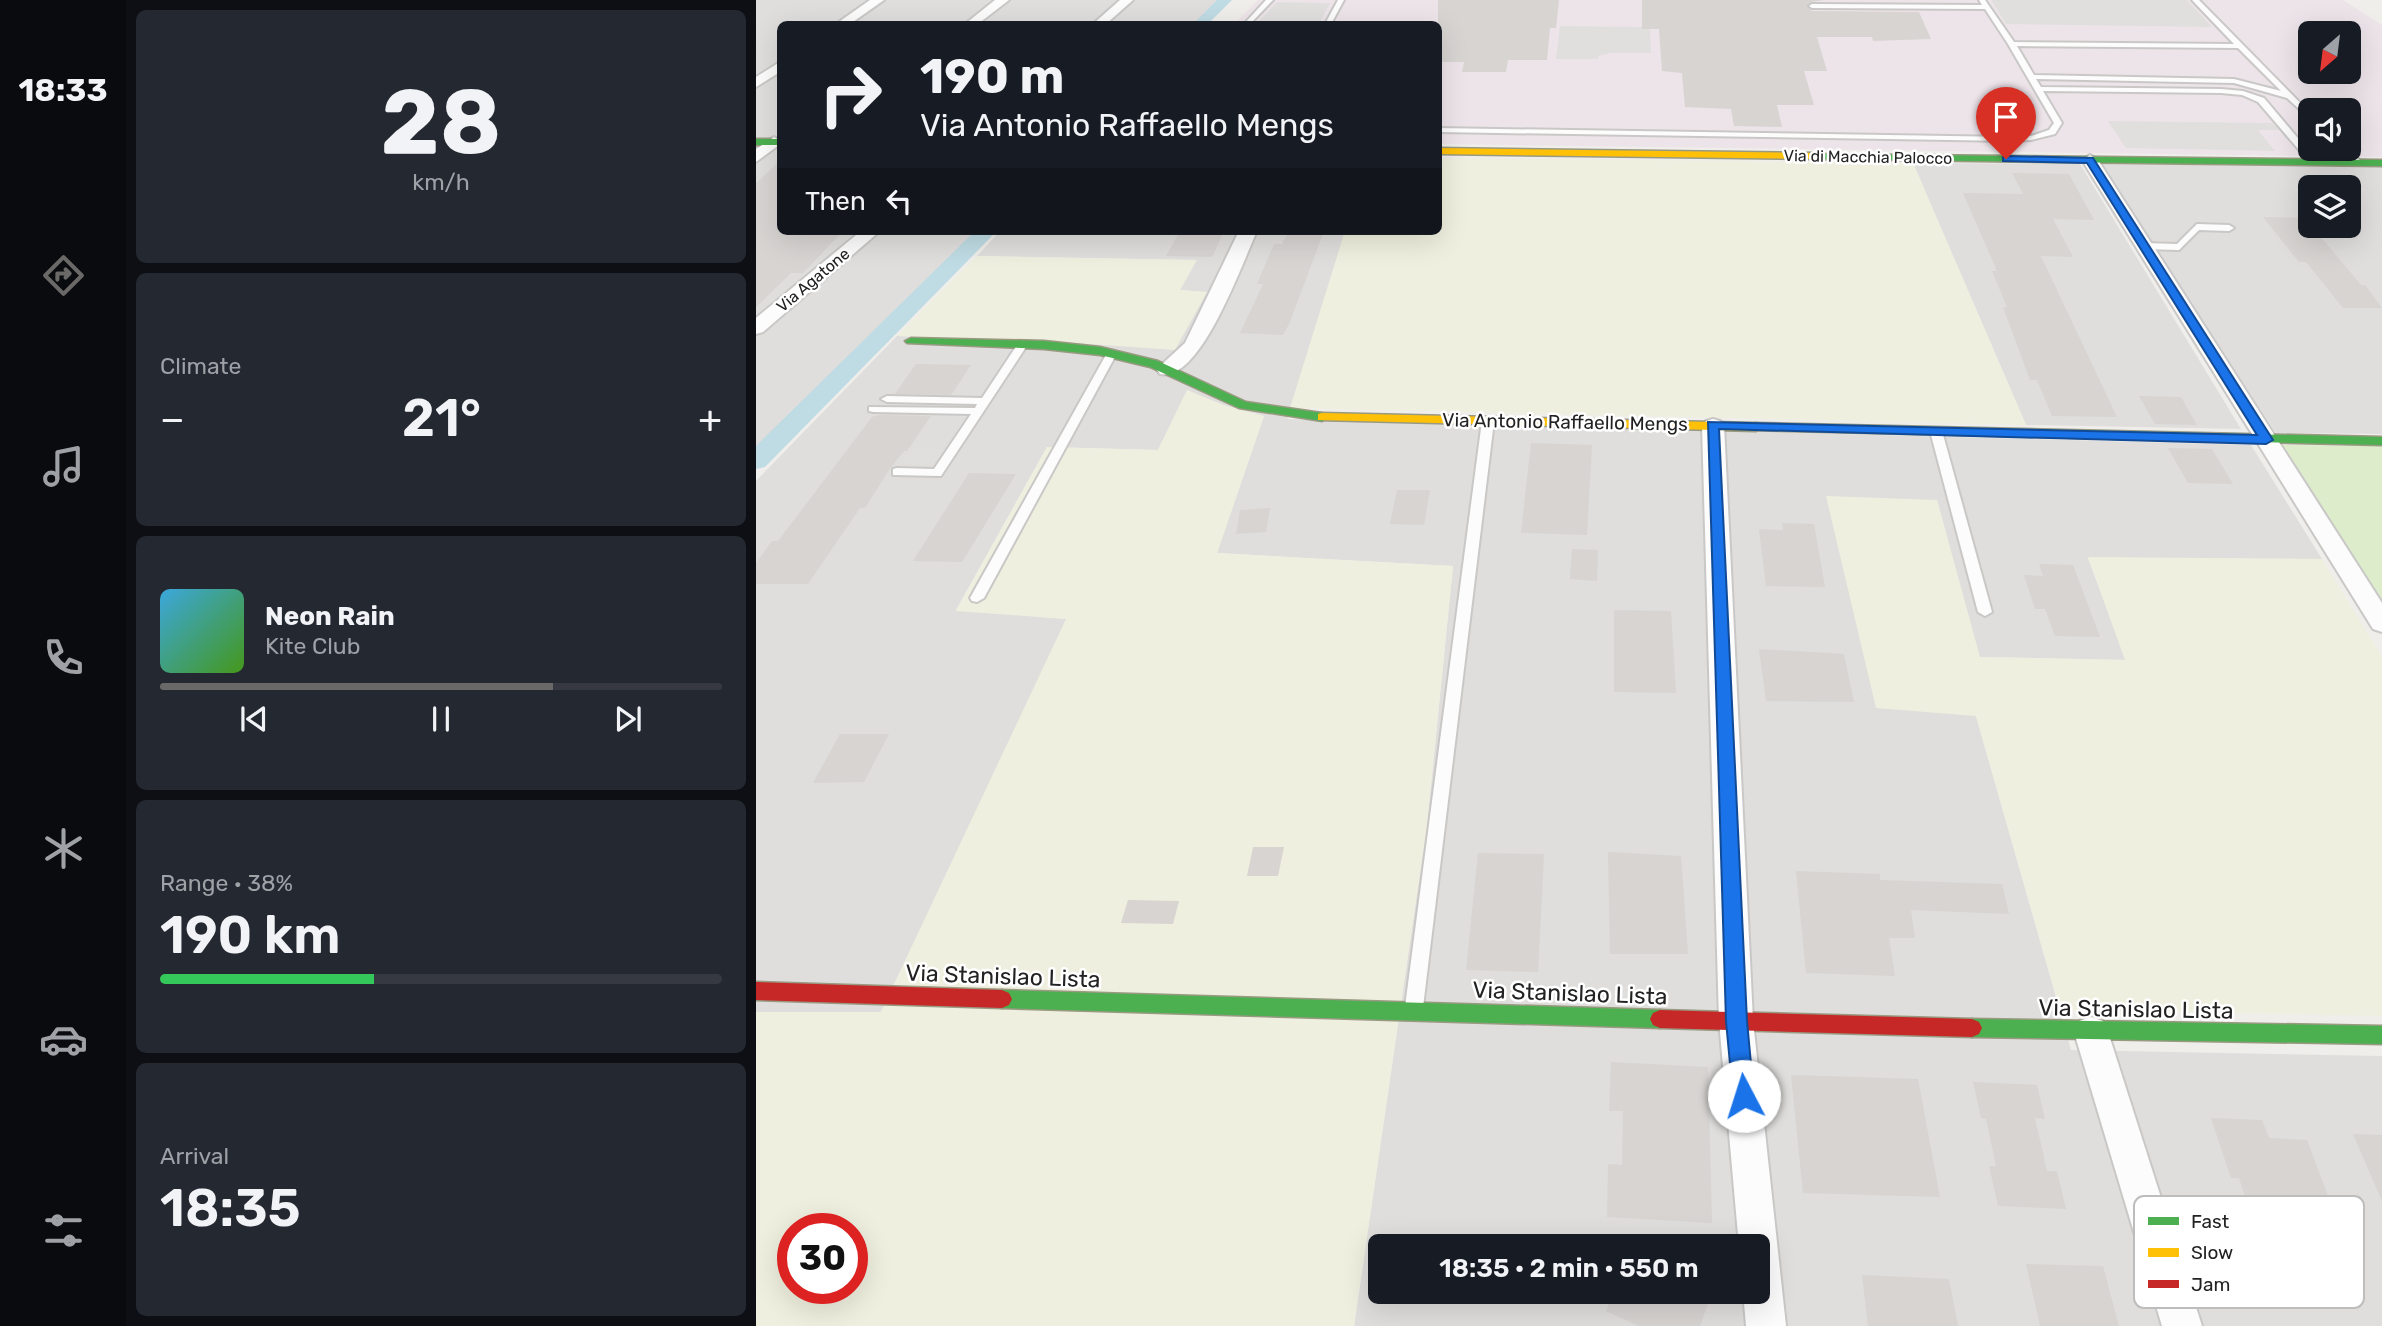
<!DOCTYPE html>
<meta charset="utf-8">
<style>
:root{--surface:#171b24;--page:#242831;--text:#f1f3f6;--muted:#9ea1a6;--line:#363941;--accent:#6a6968}
body{margin:0;font-family:Rubik,sans-serif;background:var(--page);color:var(--text);height:100vh;display:flex;flex-direction:column;font-size:26px;white-space:nowrap}
*{box-sizing:border-box;margin:0}
p{font-size:23px;color:var(--muted)}
.icon{flex:none;width:38px;height:38px;fill:none;stroke:currentColor;stroke-width:2;stroke-linecap:round;stroke-linejoin:round}
.map{position:relative;flex:1;overflow:hidden}
.panel{display:flex;flex-direction:column;gap:10px;padding:10px;background:#0d0f14;width:630px}
.panel>*{flex:none}
.top-card{position:absolute;left:21px;top:21px;width:665px;height:214px;border-radius:10px;box-shadow:0 7px 28px #0002;background:#171b24;color:var(--text);overflow:hidden}
.needle{width:46px;rotate:208deg}
.buttons{position:absolute;left:1542px;top:21px;display:grid;gap:14px}
.buttons a{display:grid;place-items:center;width:63px;height:63px;border-radius:10px;background:var(--surface);box-shadow:0 7px 28px #0002;font-size:35px}
.speed{position:absolute;left:21px;top:1213px;display:flex;gap:14px;font-size:35px;font-weight:700;text-align:center}
.speed>*{display:grid;place-content:center;width:91px;height:91px;border-radius:50%;background:var(--surface);box-shadow:0 7px 28px #0002;line-height:1}
.speed .limit{border:10px solid #d22;background:#fff;color:#111}
.pin{position:absolute;display:grid;place-items:center;width:60px;height:60px;color:#fff;margin:-72px -30px;border-radius:50% 50% 50% 0;rotate:-45deg;box-shadow:0 0 7px #0007}
.pin .icon{rotate:45deg}
.me{position:absolute;width:77px;margin:-38px;rotate:355deg;stroke-linejoin:round;filter:drop-shadow(0 0 5px #0008)}
.turn{display:flex;align-items:center;gap:24px;height:147px;padding:0 28px;font-size:32px}
.turn .icon{width:91px;height:91px;stroke-width:2.5}
.turn b{display:block;font-size:49px;line-height:60px}
.then{display:flex;align-items:center;height:66px;padding:0 28px;background:#0003;gap:14px;font-size:26px}
.big{font-size:52px;font-weight:600;line-height:1.1}
.panel .widget{flex:1;display:flex;flex-direction:column;justify-content:center;gap:10px;min-width:0;padding:0 24px;border-radius:10px;background:var(--page)}
.panel .dial{align-items:center;gap:0}
.dial b{font-size:91px;line-height:1}
.song{display:flex;align-items:center;gap:21px}
.cover{width:84px;height:84px;border-radius:10px;background:linear-gradient(135deg,hsl(200 70% 55%),hsl(100 70% 35%))}
.played{height:7px;border-radius:4px;background:linear-gradient(90deg,var(--accent) 70%,var(--line) 70%)}
.keys{display:flex;justify-content:space-around;direction:ltr}
.heat{display:flex;justify-content:space-between;align-items:center;font-size:38px;direction:ltr}
.charge{height:10px;border-radius:5px;background:linear-gradient(90deg,#34c759 38%,var(--line) 0)}
.trip{position:absolute;left:612px;top:1234px;width:402px;height:70px;border-radius:10px;background:var(--surface);box-shadow:0 7px 28px #0002;font-weight:600;line-height:70px;text-align:center}
main{display:flex;flex:1;min-height:0}
.menu{display:flex;flex-direction:column;width:126px;justify-content:space-around;align-items:center;background:#090b0e;color:var(--muted)}
.menu .icon{width:49px;height:49px}
.menu .selected{color:var(--accent)}
.menu b{font-size:32px;color:var(--text)}
.map>svg:first-child{display:block}
</style>
<main>
<nav class="menu">
<b>18:33</b>
<svg class="icon selected" aria-label="directions" viewBox="0 0 24 24"><path d="M12 3l9 9-9 9-9-9zM9 14v-3h6M13 9l2 2-2 2"/></svg>
<svg class="icon" aria-label="music" viewBox="0 0 24 24"><path d="M9 18V5l10-2v13"/><circle cx="6" cy="18" r="3"/><circle cx="16" cy="16" r="3"/></svg>
<svg class="icon" aria-label="phone" viewBox="0 0 24 24"><path d="M5 4h4l2 5-3 2q2 4 5 5l2-3 5 2v4C11 20 4 13 5 4z"/></svg>
<svg class="icon" aria-label="climate" viewBox="0 0 24 24"><path d="M12 3v18M4 7l16 10M4 17L20 7"/></svg>
<svg class="icon" aria-label="car" viewBox="0 0 24 24"><path d="M5 17H2v-5l4-1 3-4h7l3 4 3 1v5h-3M9 17h6M6 11h13"/><circle cx="7" cy="17" r="2"/><circle cx="17" cy="17" r="2"/></svg>
<svg class="icon" aria-label="filters" viewBox="0 0 24 24"><path d="M4 7h16M4 17h16"/><circle cx="9" cy="7" r="2"/><circle cx="15" cy="17" r="2"/></svg>
</nav>
<section class="panel">
<div class="widget dial"><b>28</b><p>km/h</p></div>
<div class="widget"><p>Climate</p>
<div class="heat"><a>−</a><b class="big">21°</b><a>+</a></div>
</div>
<div class="widget">
<div class="song"><i class="cover"></i><div><b>Neon Rain</b><p>Kite Club</p></div></div>
<div class="played"></div>
<div class="keys"><svg class="icon" aria-label="previous" viewBox="0 0 24 24"><path d="M18 5L8 12l10 7zM5 5v14"/></svg><svg class="icon" aria-label="pause" viewBox="0 0 24 24"><path d="M8 5v14M16 5v14"/></svg><svg class="icon" aria-label="next" viewBox="0 0 24 24"><path d="M6 5l10 7-10 7zM19 5v14"/></svg></div>
</div>
<div class="widget"><p>Range · 38%</p><b class="big">190 km</b><div class="charge"></div></div>
<div class="widget"><p>Arrival</p><b class="big">18:35</b></div>
</section>
<div class="map">
<svg width="1626" height="1326" viewBox="0 0 1626 1326">
<rect width="100%" height="100%" fill="#f0eeeb"/>
<!-- residential -->
<g fill="#dfdedc" fill-rule="evenodd">
<path d="M0 0H469L444 24H24V231H232L0 461Z"/>
<path d="M1157 163 1324 164 1485 429 1270 425Z"/>
<path d="M1343 164 1626 167V434L1520 433ZM1554 187H1592V226H1554Z"/>
<path d="M244 231H672L531 419 1495 445 1566 559 1332 558 1370 660 1223 657 1181 500 1220 716 1315 1050 1626 1056V1326H598L671 825 697 566 461 553 508 416 467 405 431 391 402 450 291 447 200 610 311 619 125 1012H0V481L141 336 304 342 450 292 423 290 440 260 221 256ZM625 1246H1003V1292H625Z"/>
</g>
<!-- industrial -->
<path fill="#ede4e9" fill-rule="evenodd" d="M502 0H1587L1626 25V157L683 144 682 24H478ZM1554 33H1592V72H1554ZM1554 110H1592V149H1554Z"/>
<!-- farmland -->
<g fill="#efefdf" fill-rule="evenodd">
<path d="M687 158 1157 163 1270 425 534 408 588 234 682 231 683 181Z"/>
<path d="M221 256 441 260 424 290 451 292 419 350 304 342 141 336Z"/>
<path d="M431 390 467 405 508 416 461 553 697 566 671 825 598 1326H0V1012H125L310 619 200 611 291 447 402 450ZM37 1228H96V1288H37Z"/>
<path d="M1070 496 1181 500 1224 657 1369 660 1332 557 1566 559 1626 657V1016L1304 1010 1220 716 1120 708Z"/>
</g>
<!-- grass -->
<path fill="#ddeccb" d="M1526 445 1626 446V602Z"/>
<!-- parking -->
<g fill="#e0dfde">
<path d="M1235 0H1431L1456 27 1250 24Z"/>
<path d="M521 2 574 3 563 24H500Z"/>
<path d="M804 26 894 27 895 53H854L843 56 842 59H800Z"/>
<path d="M1352 121 1516 123 1523 130H1502L1519 151 1370 148Z"/>
<path d="M157 448 186 449 176 465 146 464Z"/>
</g>
<g fill="none" stroke-linecap="round" stroke-linejoin="round">
<!-- canal -->
<g fill="#bfdbe3" fill-rule="evenodd">
<path d="M461 0H476L452 24H437Z"/>
<path d="M219 231H241L9 467 0 469V446Z"/>
</g>
</g>
<!-- building -->
<g fill="#d7d4d2">
<path d="M682 0H803L800 28H794L791 60H752L750 72H706L708 62H682Z"/>
<path d="M886 0H1068L1055 2 1051 7 1056 11 1163 12 1175 39 1117 41 1116 37H1061L1071 71H1048L1058 105H1021L1026 127 978 126 975 109 929 107 926 73 906 71 903 29H886Z"/>
<path d="M24 161V231H87L47 273H35L0 307V183Z"/>
<path d="M1256 173 1313 174 1338 220 1297 219 1317 257 1285 256 1361 417 1296 416 1281 380H1274L1247 307H1251L1236 271H1241L1207 193 1267 194Z"/>
<path d="M1507 217 1549 218 1605 285H1609L1626 308H1587L1550 262H1543Z"/>
<path d="M424 231H468L456 257 410 256Z"/>
<path d="M533 231H568L534 322 527 335 484 333 507 284H501L518 244H526Z"/>
<path d="M160 364 215 365 195 395 139 394Z"/>
<path d="M1383 396 1425 397 1441 425 1399 424Z"/>
<path d="M123 415 175 416 151 451H148L135 467 109 508H104L52 584H0V563L16 541H22L116 417Z"/>
<path d="M775 443 836 445 831 535 765 533Z"/>
<path d="M1412 448 1456 449 1477 484 1432 483Z"/>
<path d="M213 473 260 474 206 562 157 561Z"/>
<path d="M641 490H674L668 525 634 524Z"/>
<path d="M514 508 510 532 480 534 484 510Z"/>
<path d="M1026 523 1058 524 1069 587 1010 586 1003 529 1027 530Z"/>
<path d="M816 549 842 550 841 581 814 579Z"/>
<path d="M1283 564 1317 565 1344 637 1299 636 1289 609H1279L1268 575 1287 576Z"/>
<path d="M858 610 915 611 920 693 858 692Z"/>
<path d="M1003 649 1088 654 1098 702 1010 701Z"/>
<path d="M84 734H133L108 782 57 783Z"/>
<path d="M497 847H528L522 876H491Z"/>
<path d="M852 852 925 856 932 954H854Z"/>
<path d="M722 853 788 854 782 972 710 970Z"/>
<path d="M1040 871 1124 874V880L1246 884 1253 914 1155 910 1159 938H1133L1139 976 1050 973Z"/>
<path d="M372 900 423 901 417 924 365 923Z"/>
<path d="M855 1062 952 1067 956 1223 851 1217 852 1164 866 1165 867 1111H853Z"/>
<path d="M1035 1075 1162 1079 1184 1197 1047 1193Z"/>
<path d="M1217 1082 1281 1085 1289 1119 1279 1118 1291 1171H1301L1310 1209 1242 1206 1233 1166H1240L1230 1119 1225 1118Z"/>
<path d="M1455 1118 1506 1120 1513 1138 1551 1140 1585 1230 1499 1226 1483 1178H1475Z"/>
<path d="M1597 1134 1626 1135V1201Z"/>
<path d="M1270 1264 1347 1266 1363 1326H1284Z"/>
<path d="M1106 1275 1193 1279 1202 1326H1112Z"/>
<path d="M857 1292H956L944 1326H883L850 1311Z"/>
</g>
<g fill="none" stroke-linecap="round" stroke-linejoin="round">
<defs>
<g id="lane">
<path d="M510 0H517L494 24H488Z"/>
<path d="M582 0H588L575 24H569Z"/>
<path d="M1223 0H1229L1258 42 1478 44 1436 0H1443L1554 113V119L1531 98 1478 83 1280 79 1285 87 1465 89 1487 91 1508 98 1562 162 1555 164 1502 102 1486 95 1465 93 1287 91 1306 123 1299 134 1275 140 1256 141 682 132V128L1256 137 1275 136 1293 130 1298 123 1252 44 1229 9 1056 8 1053 6 1056 4 1226 5ZM1261 46 1482 48 1525 91 1478 79 1278 75Z"/>
<path d="M1583 149H1592L1606 162 1599 164Z"/>
<path d="M1441 224 1473 225 1478 228 1473 231 1443 230 1423 250 1388 249 1383 246 1388 243 1421 244Z"/>
<path d="M267 341 272 344 185 476 137 475V469L141 468 178 469 215 414 117 412 113 411V407L219 408 221 404 131 402 125 399 131 396 226 398 263 342Z"/>
<path d="M356 350 361 353 228 598 221 602 216 601 214 598 351 353Z"/>
<path d="M732 418 738 421 667 1007 664 1013 658 1015 652 1013 649 1007 726 421Z"/>
<path d="M1180 428 1186 431 1236 612 1229 616 1222 612 1174 431Z"/>
</g>
<g id="street">
<path d="M114 0H128L94 24H80Z"/>
<path d="M239 0H253L222 24H209Z"/>
<path d="M364 0H377L350 24H337Z"/>
<path d="M24 62V72L0 87V77Z"/>
<path d="M18 137 24 140 23 145 0 162V149Z"/>
<path d="M1334 155 1342 160 1626 603V632L1617 629 1326 160Z"/>
<path d="M105 231H124L7 332 0 334V318Z"/>
<path d="M483 231H501C487 261 444 384 404 374L401 370 404 366 429 343Z"/>
<path d="M957 419 964 421 968 425 997 1021 1030 1326H990L987 1292H1003V1246H983L963 1021 946 425 950 421Z"/>
<path d="M1335 1017 1347 1021 1352 1032 1446 1326H1406L1318 1032 1323 1021Z"/>
</g>
<g id="fast">
<rect x="0" y="139" width="24" height="6"/>
<path d="M1055 154 1626 160V166L1058 159 1055 158Z"/>
<path d="M155 338 288 341 344 347 402 361 490 402 566 413 572 417 566 421 483 408 394 367 344 355 288 349 151 343 149 341Z"/>
<path d="M1000 423 1626 437V445L995 430 994 427Z"/>
<path d="M246 990 904 1010 911 1013 914 1019 911 1025 904 1028 246 1008 239 1005 236 999 239 993Z"/>
<path d="M1216 1019 1626 1026V1044L1216 1037 1209 1034 1206 1028 1209 1022Z"/>
</g>
<g id="slow">
<path d="M682 148 1058 153 1063 156 1058 159 682 154Z"/>
<path d="M566 413 1000 423 1006 427 1000 431 562 420V414Z"/>
</g>
<g id="jam">
<path d="M0 982 246 990 253 993 256 999 253 1005 246 1008 0 1000Z"/>
<path d="M904 1010 1216 1019 1223 1022 1226 1028 1223 1034 1216 1037 904 1028 897 1025 894 1019 897 1013Z"/>
</g>
</defs>
<!-- lane casing -->
<use href="#lane" stroke="#c9c8c7" stroke-width="4"/>
<!-- street casing -->
<use href="#street" stroke="#c9c8c7" stroke-width="4"/>
<!-- fast casing -->
<use href="#fast" stroke="#999a82" stroke-width="3"/>
<!-- slow casing -->
<use href="#slow" stroke="#999a82" stroke-width="3"/>
<!-- jam casing -->
<use href="#jam" stroke="#999a82" stroke-width="3"/>
<!-- lane -->
<use href="#lane" fill="#fdfcfc" fill-rule="evenodd"/>
<!-- street -->
<use href="#street" fill="#fdfcfc" fill-rule="evenodd"/>
<!-- fast -->
<use href="#fast" fill="#4caf50" fill-rule="evenodd"/>
<!-- slow -->
<use href="#slow" fill="#ffc107" fill-rule="evenodd"/>
<!-- jam -->
<use href="#jam" fill="#c62828" fill-rule="evenodd"/>
</g>
<!-- route -->
<path fill="#1a73e8" stroke="#114b97" stroke-width="2" d="M1250 156 1337 158 1517 440 1510 444 963 429 991 1021 998 1096 995 1103 988 1106 980 1103 977 1096 970 1021 952 422 1501 435 1331 163 1247 161V157Z"/>
<g text-anchor="middle" dominant-baseline="central" stroke-width="5" stroke-linejoin="round" paint-order="stroke">
<!-- far-street labels -->
<g font-size="16" fill="#222" stroke="#fff">
<text transform="translate(1112 157) rotate(1)">Via di Macchia Palocco</text>
<text transform="translate(57 280) rotate(-40)">Via Agatone</text>
</g>
<!-- street labels -->
<g font-size="19" fill="#222" stroke="#fff">
<text transform="translate(809 422) rotate(1)">Via Antonio Raffaello Mengs</text>
</g>
<!-- near-street labels -->
<g font-size="23" fill="#222" stroke="#fff">
<text transform="translate(247 976) rotate(2)">Via Stanislao Lista</text>
<text transform="translate(814 993) rotate(2)">Via Stanislao Lista</text>
<text transform="translate(1380 1009) rotate(1)">Via Stanislao Lista</text>
</g>
</g>
<!-- legend -->
<rect x="1378" y="1196" width="230" height="112" rx="10" fill="#fff" stroke="#bdbdbd" stroke-width="2"/>
<rect x="1392" y="1217" width="31" height="8" fill="#4caf50"/>
<rect x="1392" y="1248" width="31" height="9" fill="#ffc107"/>
<rect x="1392" y="1280" width="31" height="8" fill="#c62828"/>
<g font-size="19" fill="#222">
<text x="1435" y="1228">Fast</text>
<text x="1435" y="1259">Slow</text>
<text x="1435" y="1291">Jam</text>
</g>
</svg>
<div class="buttons">
<a><svg class="needle" viewBox="-14 -14 28 28"><path d="M0-13l5 13h-10z" fill="#e53935"/><path d="M0 13l5-13h-10z" fill="#9ea1a6"/></svg></a>
<a><svg class="icon" aria-label="sound" viewBox="0 0 24 24"><path d="M4 9h4l5-4v14l-5-4H4zM17 9q2 3 0 6"/></svg></a>
<a><svg class="icon" aria-label="layers" viewBox="0 0 24 24"><path d="M12 4l9 5-9 5-9-5zM3 14l9 5 9-5"/></svg></a>
</div>
<div class="speed"><div class="limit">30</div></div>
<div class="pin" style="left:1250px;top:159px;background:#d93025"><svg class="icon" aria-label="arrive" viewBox="0 0 24 24"><path d="M6 21V4h12l-3 4 3 4H6"/></svg></div>
<svg class="me" style="left:988px;top:1096px" viewBox="-20 -20 40 40"><circle r="19" fill="#fff"/><path d="M0-13L10 11 0 6-10 11z" fill="#1a73e8"/></svg>
<div class="trip">18:35 · 2 min · 550 m</div>
<div class="top-card">
<div class="turn"><svg class="icon" aria-label="right" viewBox="0 0 24 24"><path d="M7 20v-9h11M14 6l5 5-5 5"/></svg><div><b>190 m</b>Via Antonio Raffaello Mengs</div></div>
<div class="then">Then<svg class="icon" aria-label="left" viewBox="0 0 24 24"><path d="M17 20v-9H6M10 6l-5 5 5 5"/></svg></div>
</div>
</div>
</main>
